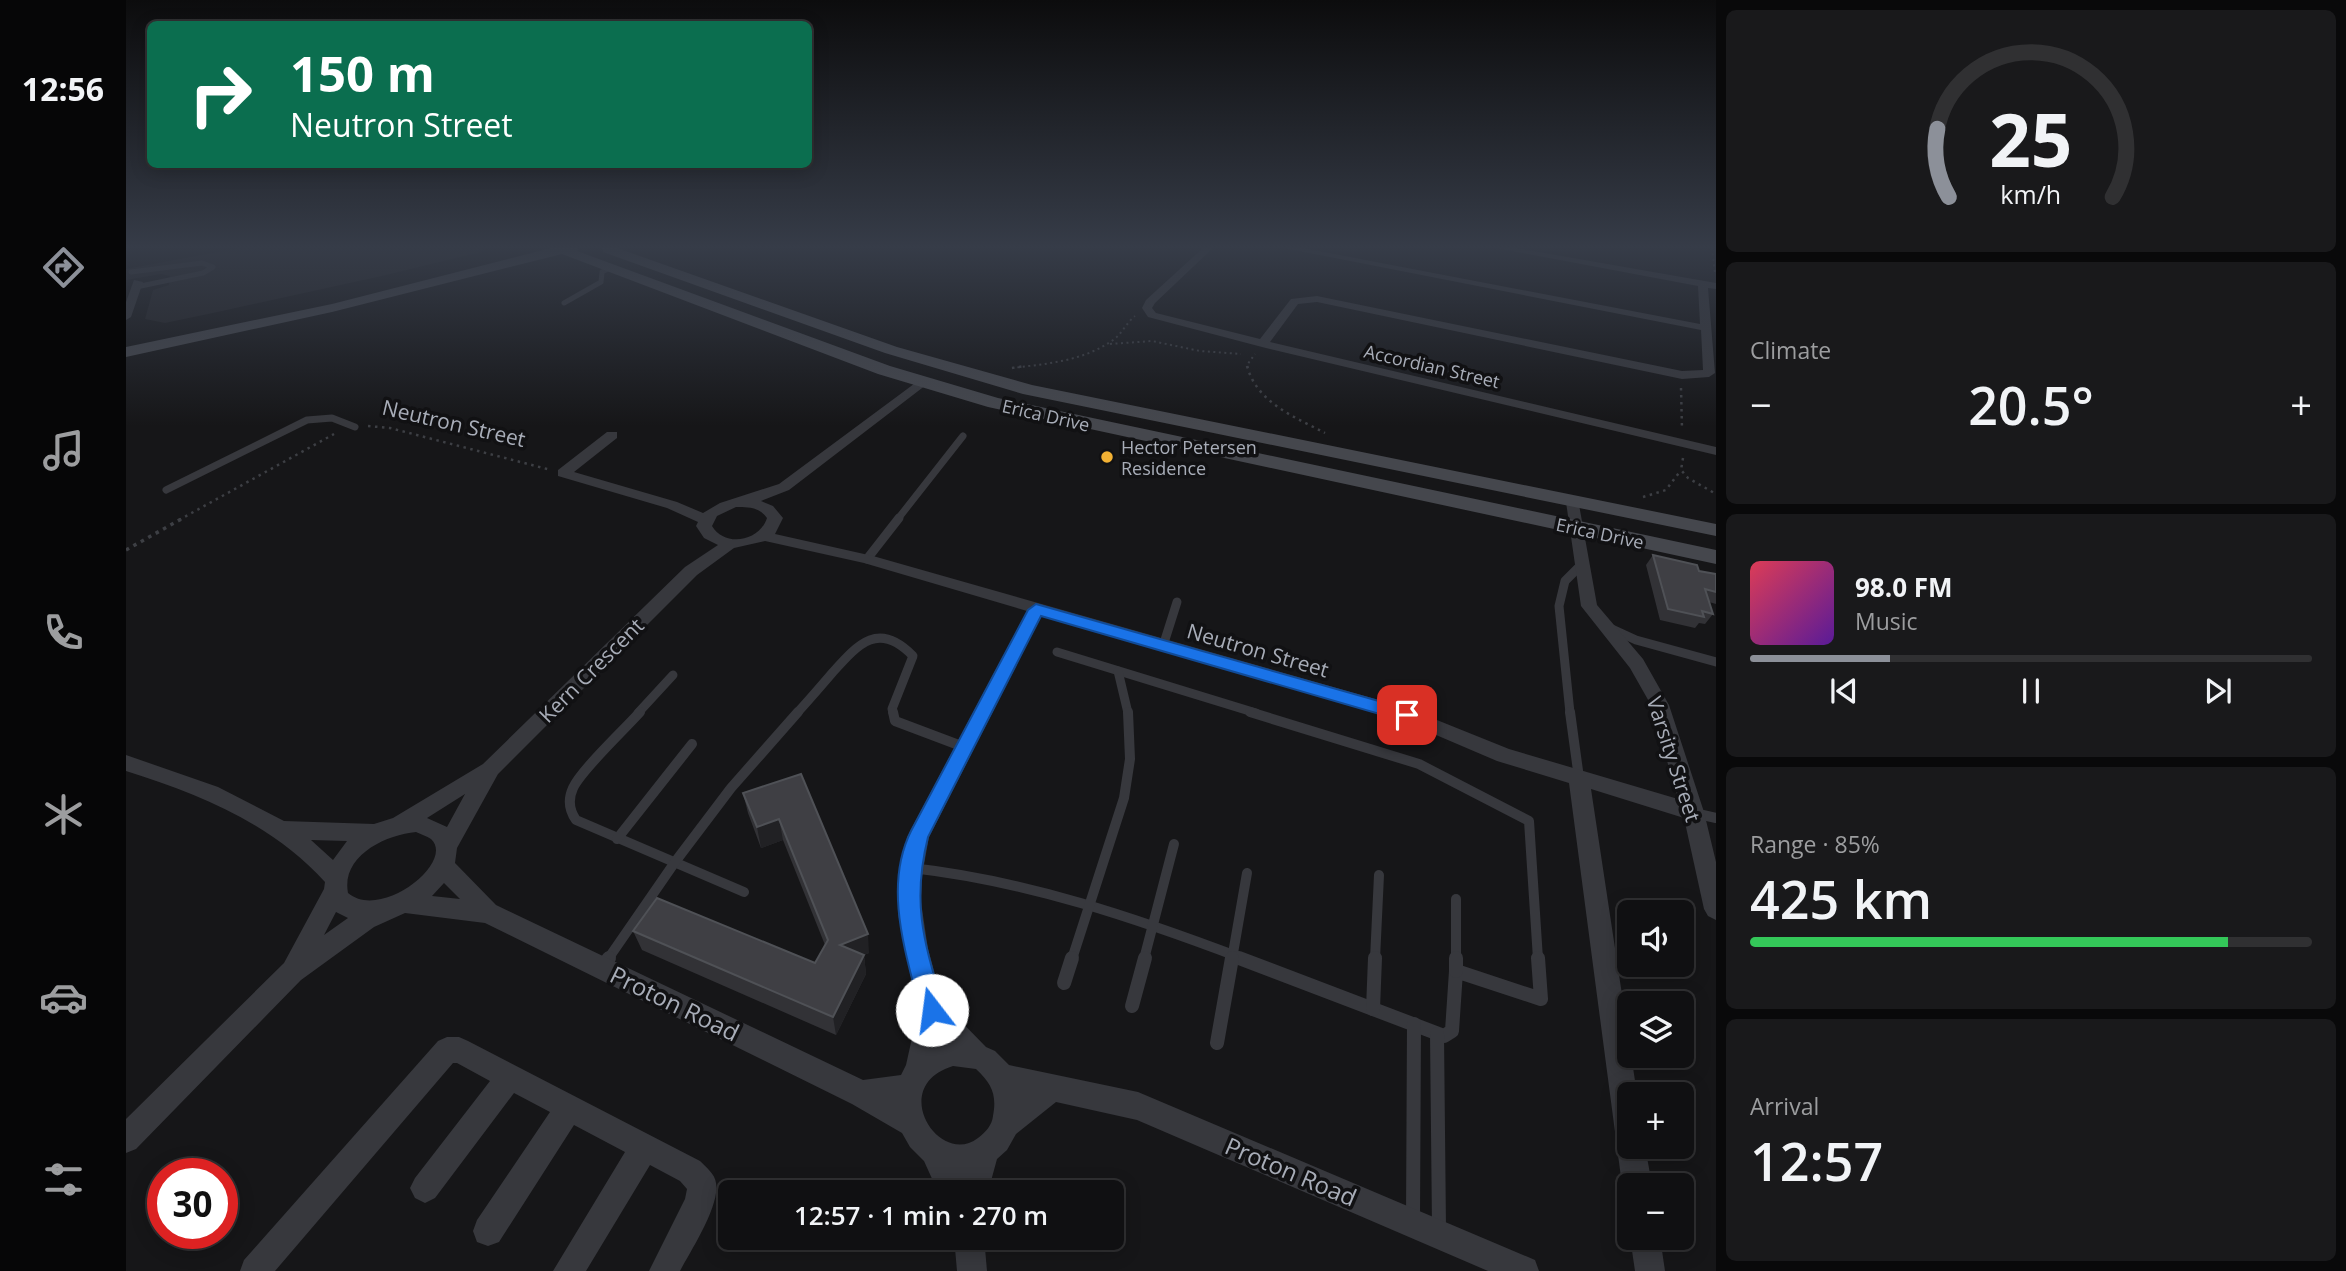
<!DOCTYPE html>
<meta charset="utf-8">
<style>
:root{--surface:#101012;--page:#19191b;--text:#f1f3f6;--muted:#9c9d9f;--line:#303032;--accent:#8c9099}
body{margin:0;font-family:"Open Sans",sans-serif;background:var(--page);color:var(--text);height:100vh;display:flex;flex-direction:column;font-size:26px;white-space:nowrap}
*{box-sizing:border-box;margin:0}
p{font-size:23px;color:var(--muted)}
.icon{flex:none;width:38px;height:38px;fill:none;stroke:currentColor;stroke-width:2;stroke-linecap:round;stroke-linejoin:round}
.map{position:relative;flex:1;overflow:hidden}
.panel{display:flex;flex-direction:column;gap:10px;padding:10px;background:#09090a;width:630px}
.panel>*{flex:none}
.guide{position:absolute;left:21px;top:21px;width:665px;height:147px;border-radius:10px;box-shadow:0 4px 18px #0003,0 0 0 2px var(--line);background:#0b6e4f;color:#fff;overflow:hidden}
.controls{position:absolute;left:1491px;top:900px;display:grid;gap:14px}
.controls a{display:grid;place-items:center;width:77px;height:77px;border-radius:10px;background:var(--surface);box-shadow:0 4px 18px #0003,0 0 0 2px var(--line);font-size:35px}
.speed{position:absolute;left:21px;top:1158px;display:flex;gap:14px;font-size:35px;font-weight:700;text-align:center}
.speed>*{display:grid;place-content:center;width:91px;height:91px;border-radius:50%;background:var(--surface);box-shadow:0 4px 18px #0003,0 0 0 2px var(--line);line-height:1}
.speed .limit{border:10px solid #d22;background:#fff;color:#111}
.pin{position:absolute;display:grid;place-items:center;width:60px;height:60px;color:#fff;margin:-30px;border-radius:14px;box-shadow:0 4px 10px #0006}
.me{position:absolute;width:77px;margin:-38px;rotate:345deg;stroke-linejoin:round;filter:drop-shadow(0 0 5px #0008)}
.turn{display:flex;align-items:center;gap:24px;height:147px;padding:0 28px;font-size:32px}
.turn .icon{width:91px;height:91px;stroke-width:2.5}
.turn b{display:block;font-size:49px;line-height:60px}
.big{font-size:52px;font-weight:600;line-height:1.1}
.panel .card{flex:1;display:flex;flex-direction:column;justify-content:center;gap:10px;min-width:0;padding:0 24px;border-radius:10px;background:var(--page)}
.panel .dial{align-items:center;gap:0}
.dial svg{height:182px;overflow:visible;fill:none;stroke:var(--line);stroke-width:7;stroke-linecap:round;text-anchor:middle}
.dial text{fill:var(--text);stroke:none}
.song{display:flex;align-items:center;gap:21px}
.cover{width:84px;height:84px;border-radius:10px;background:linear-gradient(135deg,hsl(350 70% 55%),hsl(270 70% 35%))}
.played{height:7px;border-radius:4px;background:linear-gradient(90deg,var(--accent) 25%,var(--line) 25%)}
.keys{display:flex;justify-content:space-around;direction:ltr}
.heat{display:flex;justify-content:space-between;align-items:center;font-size:38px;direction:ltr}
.charge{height:10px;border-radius:5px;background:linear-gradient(90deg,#34c759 85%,var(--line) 0)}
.trip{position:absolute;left:592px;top:1180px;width:406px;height:70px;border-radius:10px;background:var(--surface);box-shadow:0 4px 18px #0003,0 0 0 2px var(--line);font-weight:600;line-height:70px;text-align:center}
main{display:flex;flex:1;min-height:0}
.tab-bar{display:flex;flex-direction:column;width:126px;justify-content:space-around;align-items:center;background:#060607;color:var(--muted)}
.tab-bar .icon{width:49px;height:49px}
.tab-bar .active{color:var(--accent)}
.tab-bar b{font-size:32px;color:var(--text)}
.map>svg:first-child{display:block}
</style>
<main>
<nav class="tab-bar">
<b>12:56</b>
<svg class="icon active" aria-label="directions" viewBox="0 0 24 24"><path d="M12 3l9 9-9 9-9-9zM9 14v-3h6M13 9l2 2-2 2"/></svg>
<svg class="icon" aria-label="music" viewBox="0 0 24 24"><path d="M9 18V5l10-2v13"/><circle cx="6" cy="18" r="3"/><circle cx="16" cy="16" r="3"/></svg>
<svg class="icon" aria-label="phone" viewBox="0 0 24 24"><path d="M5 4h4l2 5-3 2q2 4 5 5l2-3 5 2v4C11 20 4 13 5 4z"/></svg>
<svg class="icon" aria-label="climate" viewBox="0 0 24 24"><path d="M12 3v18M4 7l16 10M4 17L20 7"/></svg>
<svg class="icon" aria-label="car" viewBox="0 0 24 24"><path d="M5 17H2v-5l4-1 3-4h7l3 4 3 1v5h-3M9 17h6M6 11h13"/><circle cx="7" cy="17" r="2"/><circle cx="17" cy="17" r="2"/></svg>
<svg class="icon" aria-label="filters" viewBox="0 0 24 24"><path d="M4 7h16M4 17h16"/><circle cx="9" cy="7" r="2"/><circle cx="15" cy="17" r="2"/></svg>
</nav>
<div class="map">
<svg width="1590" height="1271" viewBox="0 0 1590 1271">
<rect width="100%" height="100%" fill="#161618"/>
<!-- built -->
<path fill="#222225" d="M113 248H359L355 252 256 276 87 313 39 323 19 319 27 290 43 285 44 276 35 274 0 280V269Z"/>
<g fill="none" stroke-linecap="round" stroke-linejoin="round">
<!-- path-far2 -->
<g stroke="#3d3f44" stroke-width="2" stroke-dasharray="2 3.5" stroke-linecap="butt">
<path d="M1586 248 1589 273"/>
<path d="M984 344 1026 341 1074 351 1115 354"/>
<path d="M886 368C920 364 958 361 987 340 996 334 1000 323 1009 316"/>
<path d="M1122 368 1121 365 1129 354"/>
</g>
<!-- path-far1 -->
<g stroke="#3d3f44" stroke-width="2.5" stroke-dasharray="2.5 4.5" stroke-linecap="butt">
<path d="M1121 366C1131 403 1169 417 1199 433"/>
<path d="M886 368 899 366"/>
<path d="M1555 388 1556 429"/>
<path d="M242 426 264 428 425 470"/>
<path d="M1557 458 1555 470 1562 478 1590 494"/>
<path d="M1517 497 1540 490 1555 470"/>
<path d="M53 520 208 434"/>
</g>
<!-- path -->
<path stroke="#3d3f44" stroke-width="3.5" stroke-dasharray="3.5 5" stroke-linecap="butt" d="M0 550 57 518"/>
<!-- service-far4 -->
<g stroke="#37383d" stroke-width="5">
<path d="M5 272 76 263 87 267 77 273 10 287"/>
<path d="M438 303 475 282 476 272 483 268"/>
</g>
<!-- service-far3 -->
<g stroke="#37383d" stroke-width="7">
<path d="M40 490 181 420 206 418 229 427"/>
<path d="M771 520 837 436"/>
</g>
<!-- service-far2 -->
<g stroke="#37383d" stroke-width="9">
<path d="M741 559 773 518"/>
<path d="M1486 629 1510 640 1590 662"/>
<path d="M1037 646 1051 602"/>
<path d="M931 652 1130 713"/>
<path d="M992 671 1002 713"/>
<path d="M512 713 547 675"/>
<path d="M671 713C683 700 695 686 707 672 733 643 753 621 787 656L766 709 767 713"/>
<path d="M1444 713 1433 606 1439 581 1456 564"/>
</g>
<!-- service-far1 -->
<g stroke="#37383d" stroke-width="10">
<path d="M514 712C499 729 455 770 447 788 442 799 443 810 450 820L618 892"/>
<path d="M767 712 769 721 838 747"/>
<path d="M1124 712 1293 764 1403 821 1412 959"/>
<path d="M1444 712 1453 778"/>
<path d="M1568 813 1590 818"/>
<path d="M491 839 566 744"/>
<path d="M786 868C901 881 1010 918 1118 959"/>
<path d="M1330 899V959"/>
<path d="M482 959 549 862 605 788 672 712"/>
<path d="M946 959 998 798 1004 759 1002 712"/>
<path d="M1018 959 1048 844"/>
<path d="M1106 959 1121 873"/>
<path d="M1249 959 1253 875"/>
</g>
<!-- service -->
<g stroke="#37383d" stroke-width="14">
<path d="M1113 958 1318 1036 1326 1031 1330 971 1415 999 1412 958"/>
<path d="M1330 958V971"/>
<path d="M477 966 483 958"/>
<path d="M938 983 946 958"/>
<path d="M1006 1006 1019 958"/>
<path d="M1247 1009 1249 958"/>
<path d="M1311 1034 1313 1228"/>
<path d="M1091 1043 1106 958"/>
<path d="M1287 1218 1288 1024"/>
</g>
<!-- minor -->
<g fill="#37383d" fill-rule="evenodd">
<path d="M1077 248H1087L1029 303 1026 308 1030 313 1134 339 1165 299 1191 296 1556 371 1577 370 1575 330 1158 248H1177L1574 324 1572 286 1370 248H1390L1590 283V289L1582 288 1589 373 1583 377 1556 379 1191 302 1172 304 1144 342 1590 447V455L1136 347 1022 317 1016 308 1020 300Z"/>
<path d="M8 280 17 282 5 317 0 320V302Z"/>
<path d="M796 378 800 379V385L663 490 635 501 647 506 657 518 649 534 747 556 1281 708 1383 749 1552 799 1525 705 1504 668 1455 606 1440 502 1442 499H1452L1471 605 1517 659 1543 705 1578 812 1590 862V920L1582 916 1578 909 1558 818 1465 789 1511 1094H1503V1146H1519L1526 1185H1503V1196L1496 1185 1443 783 1371 761 1275 720 916 615 803 837 796 876 795 902 802 949 817 1003 860 1047 869 1051 883 1065 1012 1092 1409 1260 1413 1271H1362L1011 1120 930 1102 890 1134 881 1150 871 1159 862 1192H812L798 1161 784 1147 776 1133 726 1104 359 923 279 913 248 927 175 980 10 1149 0 1153V1119L158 963 198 889 199 882C146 824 74 794 0 771V755L92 787 158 821 248 824 267 818 357 764 559 567 592 545 578 538 570 526 572 522 541 508 432 476V470L481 432H491V438L448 472 551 502 577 513 594 503 653 484ZM610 507C623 507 633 507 641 518 634 541 599 548 586 526L591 516ZM639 541 738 563 901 611 781 837 773 876 772 914 792 1011 780 1065 775 1075 737 1080 370 905 329 863 331 848 372 774 571 575 608 548ZM339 794 321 827 301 818ZM290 832C294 834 301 836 305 839 330 862 255 921 222 893 215 856 259 835 290 832ZM185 840 221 841 207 860ZM318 883 334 899 306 896ZM210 912 222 918 198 935ZM813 1035 819 1042 811 1045ZM827 1066 850 1069C866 1084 871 1095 867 1116 866 1125 860 1132 852 1138 813 1168 761 1086 827 1066Z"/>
<path d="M321 1037H333L342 1041 574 1161C580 1167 589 1174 590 1183 594 1206 565 1250 554 1271H523L559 1199 561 1189 554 1181 524 1165 460 1271H427L499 1152 448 1125 373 1242 362 1246 351 1242 347 1231 351 1220 424 1112 388 1093 309 1198 299 1203 289 1198 284 1188 289 1178 364 1081 331 1063H327L149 1271H114L118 1260 312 1041Z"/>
<path d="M828 1237H858L861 1271H831Z"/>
<path d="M1504 1237H1534L1539 1271H1509Z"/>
</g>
<!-- secondary -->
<g fill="#45474d" fill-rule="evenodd">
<path d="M425 248H452L451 251 764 366 872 398 1590 550V564L862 407 752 374 436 254 206 312 0 357V347L206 304Z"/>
<path d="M476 248H491L771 347 906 385 1590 524V536L897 394 759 353 477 252Z"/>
</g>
</g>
<!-- wall -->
<g fill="#323236">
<path d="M1527 555 1573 571 1590 574V604L1583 602 1587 614 1579 624 1573 623 1569 628 1534 620 1520 565Z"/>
<path d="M675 774 743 953 738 955 740 974 710 1035 516 950 507 931 689 963 699 945 657 840 635 848 622 813 617 793Z"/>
</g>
<!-- shaded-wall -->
<g fill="#212124">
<path d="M653 819 657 840 635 848 631 827Z"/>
<path d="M742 934 743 953 738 955 740 974 710 1035 707 1017 714 945Z"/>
</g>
<!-- building -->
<g fill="#3f3f44" stroke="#4f5156" stroke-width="2">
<path d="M1527 555 1571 565 1573 571 1590 574V592L1579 589 1587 614 1576 611 1578 617 1542 609Z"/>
<path d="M675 774 742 934 714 945 738 955 707 1017 507 931 531 898 689 963 702 940 653 819 631 827 617 793Z"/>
</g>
<!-- sky -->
<linearGradient id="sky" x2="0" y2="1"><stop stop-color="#0c0c0d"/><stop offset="0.58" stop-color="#363c48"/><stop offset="1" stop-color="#363c48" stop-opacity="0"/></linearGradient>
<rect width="1590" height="426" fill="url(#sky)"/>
<!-- route -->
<path fill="#1a73e8" stroke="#114b97" stroke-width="2" d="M910 604 1281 709 1287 710 1290 715 1287 720 1281 722 915 616 802 837C785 906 799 944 818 1010L814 1018 806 1022 798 1018 794 1010C780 953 757 887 785 831L902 610Z"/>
<!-- markers -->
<circle fill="#f2b134" stroke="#111113" stroke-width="2.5" cx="981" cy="457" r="7"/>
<g text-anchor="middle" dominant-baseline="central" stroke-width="7" stroke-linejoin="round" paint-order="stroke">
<!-- far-street labels -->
<g font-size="18" fill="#a8adb8" stroke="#111113">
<text transform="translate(1306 366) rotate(13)">Accordian Street</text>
<text transform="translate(920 415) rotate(13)">Erica Drive</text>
<text transform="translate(1474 533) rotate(12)">Erica Drive</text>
</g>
<!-- far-poi labels -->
<g font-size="18" fill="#a8adb8" stroke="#111113" text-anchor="start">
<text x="995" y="447">Hector Petersen<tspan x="995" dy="21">Residence</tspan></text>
</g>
<!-- street labels -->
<g font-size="21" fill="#a8adb8" stroke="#111113">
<text transform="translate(328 423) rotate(13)">Neutron Street</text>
<text transform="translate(1132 650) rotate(16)">Neutron Street</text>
<text transform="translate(465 670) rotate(-45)">Kern Crescent</text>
<text transform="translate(1548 759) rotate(72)">Varsity Street</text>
</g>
<!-- near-street labels -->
<g font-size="24" fill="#a8adb8" stroke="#111113">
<text transform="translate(549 1003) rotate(26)">Proton Road</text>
<text transform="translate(1165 1171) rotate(23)">Proton Road</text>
</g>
</g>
</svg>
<div class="controls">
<a><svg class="icon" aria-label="sound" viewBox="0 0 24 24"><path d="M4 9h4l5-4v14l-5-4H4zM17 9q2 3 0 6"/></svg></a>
<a><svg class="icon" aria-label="layers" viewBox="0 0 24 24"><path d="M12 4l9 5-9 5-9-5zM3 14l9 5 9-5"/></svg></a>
<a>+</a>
<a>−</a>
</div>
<div class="speed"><div class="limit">30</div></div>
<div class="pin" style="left:1281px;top:715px;background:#d93025"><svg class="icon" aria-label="arrive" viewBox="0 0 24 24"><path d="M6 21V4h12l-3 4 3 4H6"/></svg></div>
<svg class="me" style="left:806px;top:1010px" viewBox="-20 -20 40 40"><circle r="19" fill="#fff"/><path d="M0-13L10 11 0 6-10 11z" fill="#1a73e8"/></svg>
<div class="trip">12:57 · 1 min · 270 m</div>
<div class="guide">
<div class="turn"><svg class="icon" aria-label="right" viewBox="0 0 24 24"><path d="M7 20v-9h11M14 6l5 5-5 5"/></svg><div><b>150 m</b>Neutron Street</div></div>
</div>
</div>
<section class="panel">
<div class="card dial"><svg viewBox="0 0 100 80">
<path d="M14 69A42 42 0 1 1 86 69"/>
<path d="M14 69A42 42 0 0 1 9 39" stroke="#8c9099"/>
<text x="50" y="56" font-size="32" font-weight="700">25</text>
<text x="50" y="72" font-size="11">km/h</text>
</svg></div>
<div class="card"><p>Climate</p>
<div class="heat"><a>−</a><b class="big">20.5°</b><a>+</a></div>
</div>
<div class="card">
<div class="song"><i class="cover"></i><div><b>98.0 FM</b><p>Music</p></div></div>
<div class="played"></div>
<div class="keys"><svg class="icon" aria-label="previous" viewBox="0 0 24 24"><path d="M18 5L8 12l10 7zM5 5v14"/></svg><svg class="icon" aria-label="pause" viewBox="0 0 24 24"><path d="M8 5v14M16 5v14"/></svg><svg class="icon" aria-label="next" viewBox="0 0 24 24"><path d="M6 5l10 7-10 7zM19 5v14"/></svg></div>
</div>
<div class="card"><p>Range · 85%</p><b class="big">425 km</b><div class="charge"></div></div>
<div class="card"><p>Arrival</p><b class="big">12:57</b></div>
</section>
</main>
